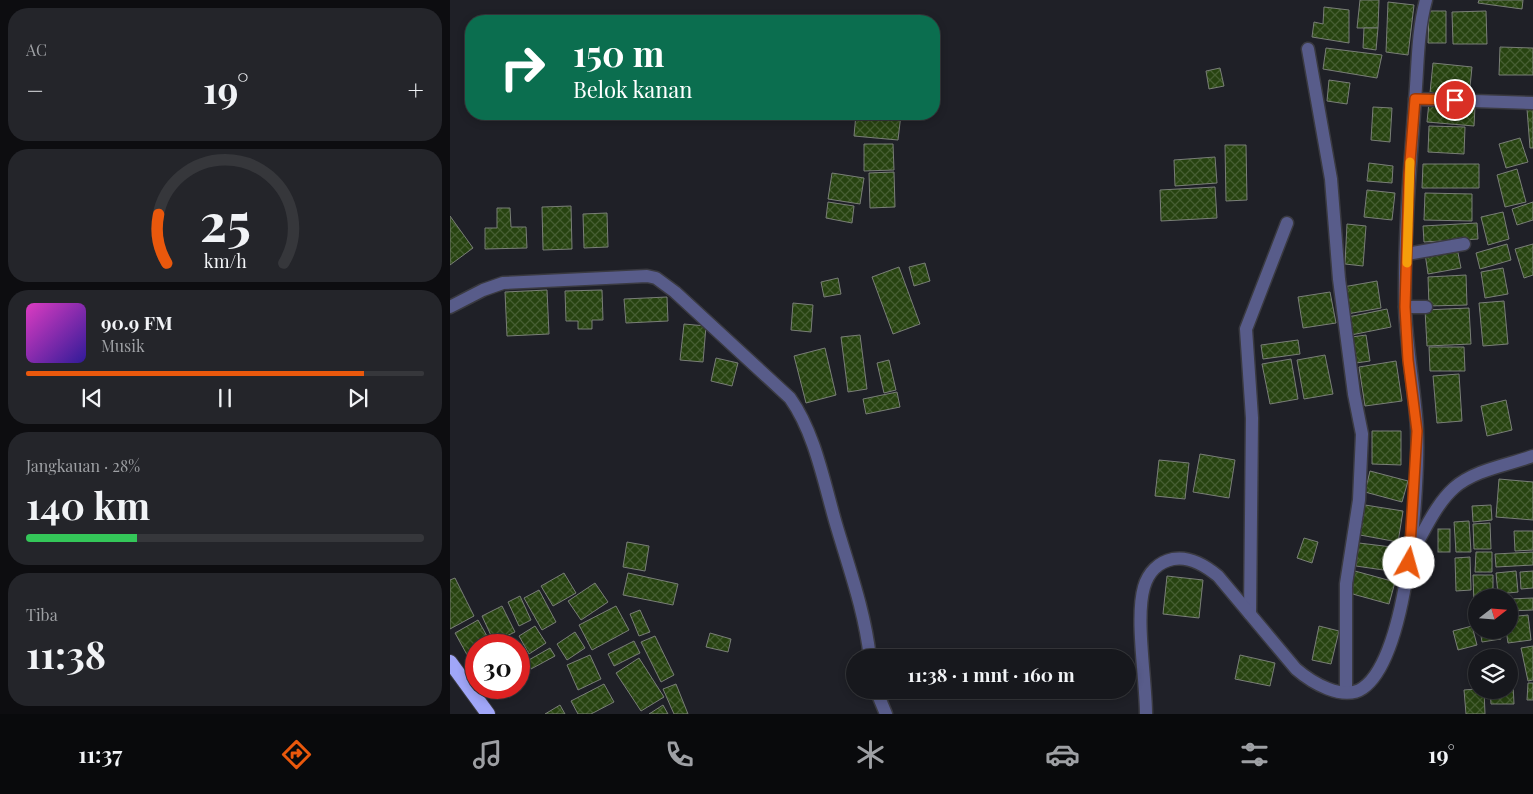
<!DOCTYPE html>
<html lang="id">
<meta charset="utf-8">
<style>
:root{--surface:#17181d;--page:#24252a;--text:#f1f3f6;--muted:#9ea0a4;--line:#36373b;--accent:#ea580c}
body{margin:0;font-family:"Playfair Display",serif;background:var(--page);color:var(--text);height:100vh;display:flex;flex-direction:column;font-size:19px;white-space:nowrap}
*{box-sizing:border-box;margin:0}
p{font-size:16px;color:var(--muted)}
.icon{flex:none;width:28px;height:28px;fill:none;stroke:currentColor;stroke-width:2;stroke-linecap:round;stroke-linejoin:round}
.map{position:relative;flex:1;overflow:hidden}
.sheet{display:flex;flex-direction:column;gap:8px;padding:8px;background:#0d0d10;width:450px}
.sheet>*{flex:none}
.guide{position:absolute;left:15px;top:15px;width:475px;height:105px;border-radius:20px;box-shadow:0 2px 8px #0003,0 0 0 1px var(--line);background:#0b6e4f;color:#fff;overflow:hidden}
.needle{width:32px;rotate:73deg}
.tools{position:absolute;left:1018px;top:589px;display:grid;gap:10px}
.tools a{display:grid;place-items:center;width:50px;height:50px;border-radius:50%;background:var(--surface);box-shadow:0 2px 8px #0003,0 0 0 1px var(--line);font-size:25px}
.speed{position:absolute;left:15px;top:634px;display:flex;gap:10px;font-size:25px;font-weight:700;text-align:center}
.speed>*{display:grid;place-content:center;width:65px;height:65px;border-radius:50%;background:var(--surface);box-shadow:0 2px 8px #0003,0 0 0 1px var(--line);line-height:1}
.speed .limit{border:8px solid #d22;background:#fff;color:#111}
.pin{position:absolute;display:grid;place-items:center;width:42px;height:42px;color:#fff;margin:-21px;border:2px solid #fff;border-radius:50%;box-shadow:0 1px 5px #0007}
.me{position:absolute;width:55px;margin:-28px;rotate:7deg;stroke-linejoin:round;filter:drop-shadow(0 0 4px #0008)}
.turn{display:flex;align-items:center;gap:18px;height:105px;padding:0 25px;font-size:22px}
.turn .icon{width:65px;height:65px;stroke-width:2.5}
.turn b{display:block;font-size:35px;line-height:42px}
.big{font-size:38px;font-weight:700;line-height:1.1}
.sheet .widget{flex:1;display:flex;flex-direction:column;justify-content:center;gap:8px;min-width:0;padding:0 18px;border-radius:20px;background:var(--page)}
.sheet .dial{align-items:center;gap:0}
.dial svg{height:130px;overflow:visible;fill:none;stroke:var(--line);stroke-width:7;stroke-linecap:round;text-anchor:middle}
.dial text{fill:var(--text);stroke:none}
.song{display:flex;align-items:center;gap:15px}
.cover{width:60px;height:60px;border-radius:8px;background:linear-gradient(135deg,hsl(310 70% 55%),hsl(250 70% 35%))}
.played{height:5px;border-radius:2px;background:linear-gradient(90deg,var(--accent) 85%,var(--line) 85%)}
.keys{display:flex;justify-content:space-around;direction:ltr}
.heat{display:flex;justify-content:space-between;align-items:center;font-size:28px;direction:ltr}
.charge{height:8px;border-radius:4px;background:linear-gradient(90deg,#34c759 28%,var(--line) 0)}
.trip{position:absolute;left:396px;top:649px;width:290px;height:50px;border-radius:25px;background:var(--surface);box-shadow:0 2px 8px #0003,0 0 0 1px var(--line);font-weight:700;line-height:50px;text-align:center}
.tab-bar{display:flex;height:80px;justify-content:space-around;align-items:center;background:#090a0c;color:var(--muted)}
.tab-bar .icon{width:35px;height:35px}
.tab-bar .on{color:var(--accent)}
.tab-bar b{font-size:22px;color:var(--text)}
main{display:flex;flex:1;min-height:0}
.map>svg:first-child{display:block}
</style>
<main>
<section class="sheet">
<div class="widget"><p>AC</p>
<div class="heat"><a>−</a><b class="big">19°</b><a>+</a></div>
</div>
<div class="widget dial"><svg viewBox="0 0 100 80">
<path d="M14 69A42 42 0 1 1 86 69"/>
<path d="M14 69A42 42 0 0 1 9 39" stroke="#ea580c"/>
<text x="50" y="56" font-size="32" font-weight="700">25</text>
<text x="50" y="72" font-size="11">km/h</text>
</svg></div>
<div class="widget">
<div class="song"><i class="cover"></i><div><b>90.9 FM</b><p>Musik</p></div></div>
<div class="played"></div>
<div class="keys"><svg class="icon" aria-label="previous" viewBox="0 0 24 24"><path d="M18 5L8 12l10 7zM5 5v14"/></svg><svg class="icon" aria-label="pause" viewBox="0 0 24 24"><path d="M8 5v14M16 5v14"/></svg><svg class="icon" aria-label="next" viewBox="0 0 24 24"><path d="M6 5l10 7-10 7zM19 5v14"/></svg></div>
</div>
<div class="widget"><p>Jangkauan · 28%</p><b class="big">140 km</b><div class="charge"></div></div>
<div class="widget"><p>Tiba</p><b class="big">11:38</b></div>
</section>
<div class="map">
<svg width="1083" height="714" viewBox="0 0 1083 714">
<defs>
<pattern id="building-cross-hatch" width="8" height="8" patternUnits="userSpaceOnUse" patternTransform="scale(1.25)"><rect width="8" height="8" fill="#274310"/><path d="M0 0l8 8M0 8l8-8" fill="none" stroke="#465e32"/></pattern>
</defs>
<rect width="100%" height="100%" fill="#1f2027"/>
<!-- building -->
<g fill="url(#building-cross-hatch)" stroke="#797e77">
<path d="M910 0H929L928 28H907Z"/>
<path d="M1029 0H1073L1072 9 1028 3Z"/>
<path d="M938 2 964 5 958 55 936 52Z"/>
<path d="M874 7 899 10V43L862 37 864 22 873 24Z"/>
<path d="M979 11H996V43H978Z"/>
<path d="M1036 11 1037 44H1003L1002 12Z"/>
<path d="M914 28H928L926 50 913 48Z"/>
<path d="M1050 47 1083 48V75H1049Z"/>
<path d="M876 48 932 55 927 78 873 69Z"/>
<path d="M983 63 1022 67 1019 97 980 93Z"/>
<path d="M770 68 774 86 759 89 756 71Z"/>
<path d="M879 80 900 83 897 104 877 101Z"/>
<path d="M979 102 1025 106 1024 126 977 122Z"/>
<path d="M923 107 942 108 940 142 921 140Z"/>
<path d="M1077 109H1083V148H1080Z"/>
<path d="M406 114H451L448 140 404 136Z"/>
<path d="M979 126 1015 127 1014 154 978 152Z"/>
<path d="M1070 138 1078 162 1056 168 1049 144Z"/>
<path d="M414 144H443L444 170 414 171Z"/>
<path d="M775 145H796L797 200 776 201Z"/>
<path d="M765 157 767 183 725 186 724 160Z"/>
<path d="M919 163 943 166 942 183 917 181Z"/>
<path d="M973 164H1029V188H972Z"/>
<path d="M1067 169 1076 202 1055 207 1047 175Z"/>
<path d="M444 172 445 207 420 208 419 173Z"/>
<path d="M382 173 414 178 410 204 378 199Z"/>
<path d="M765 187 767 218 711 221 710 190Z"/>
<path d="M917 190 945 193 942 220 914 217Z"/>
<path d="M975 193 1022 194V221L974 220Z"/>
<path d="M378 202 404 206 402 223 376 218Z"/>
<path d="M1083 202V220L1067 225 1062 209Z"/>
<path d="M121 206 122 249 93 250 92 207Z"/>
<path d="M47 208H60L61 227H76L77 248 35 249V228H47Z"/>
<path d="M1053 212 1059 239 1038 245 1031 217Z"/>
<path d="M157 213 158 247 134 248 133 214Z"/>
<path d="M0 216 23 248 0 265Z"/>
<path d="M1027 223 1028 239 974 242 973 226Z"/>
<path d="M897 224 916 226 913 266 895 264Z"/>
<path d="M1057 244 1061 260 1030 269 1026 253Z"/>
<path d="M1083 244V275L1074 278 1065 249Z"/>
<path d="M1007 248 1011 268 978 274 975 253Z"/>
<path d="M475 263 480 281 464 286 459 267Z"/>
<path d="M449 267 470 324 443 334 422 277Z"/>
<path d="M1053 268 1058 294 1035 298 1031 272Z"/>
<path d="M1016 275 1017 305 979 306 978 277Z"/>
<path d="M388 278 391 294 374 297 371 282Z"/>
<path d="M927 281 931 308 897 314 893 287Z"/>
<path d="M97 290 99 334 57 336 55 292Z"/>
<path d="M152 290 153 320H142V329H128V321H116L115 291Z"/>
<path d="M880 292 886 323 853 328 848 297Z"/>
<path d="M217 297 218 321 176 323 174 299Z"/>
<path d="M1054 301 1058 344 1033 346 1029 303Z"/>
<path d="M343 303 363 305 361 332 341 330Z"/>
<path d="M1019 308 1021 344 977 346 975 310Z"/>
<path d="M937 309 941 327 901 335 898 317Z"/>
<path d="M234 324 256 326 253 362 230 360Z"/>
<path d="M410 335 417 389 398 392 391 337Z"/>
<path d="M916 335 920 361 906 363 902 337Z"/>
<path d="M848 340 850 354 813 359 811 345Z"/>
<path d="M979 347H1014L1015 371H980Z"/>
<path d="M375 348 386 395 356 403 344 356Z"/>
<path d="M875 355 883 394 854 399 847 360Z"/>
<path d="M266 358 288 363 282 386 261 381Z"/>
<path d="M841 359 848 399 820 404 812 364Z"/>
<path d="M439 360 446 390 434 393 427 363Z"/>
<path d="M946 361 952 401 915 406 909 367Z"/>
<path d="M1009 374 1012 421 987 423 983 376Z"/>
<path d="M447 392 450 407 416 414 413 399Z"/>
<path d="M1056 400 1062 430 1037 436 1031 406Z"/>
<path d="M922 431H951V465L922 464Z"/>
<path d="M750 454 785 460 779 498 743 492Z"/>
<path d="M709 460 739 463 735 499 705 496Z"/>
<path d="M920 471 958 481 952 502 915 492Z"/>
<path d="M1049 479 1083 482V520L1046 517Z"/>
<path d="M915 505 953 511 948 542 910 535Z"/>
<path d="M1041 505 1042 520 1023 522 1022 506Z"/>
<path d="M1019 521 1021 552H1006L1004 522Z"/>
<path d="M1040 523 1041 549H1024L1023 524Z"/>
<rect x="988" y="529" width="12" height="23"/>
<path d="M1064 531H1083V550L1065 551Z"/>
<path d="M854 538 868 542 862 563 847 558Z"/>
<path d="M177 542 199 546 195 571 173 567Z"/>
<path d="M909 543 950 548 947 572 906 566Z"/>
<path d="M1026 552H1042V572H1025Z"/>
<path d="M1083 552V565L1046 567 1045 554Z"/>
<path d="M1020 557 1021 590 1006 591 1005 558Z"/>
<path d="M905 571 945 582 939 604 899 593Z"/>
<path d="M1066 571 1068 592 1048 594 1046 573Z"/>
<path d="M1083 571V588L1071 589 1070 572Z"/>
<path d="M114 573 126 593 103 606 91 586Z"/>
<path d="M178 573 228 584 223 605 173 595Z"/>
<path d="M1023 575H1043V598H1026V605H1024Z"/>
<path d="M717 576 753 580 749 618 713 614Z"/>
<path d="M5 578 24 616 0 629V580Z"/>
<path d="M145 583 158 602 131 620 118 601Z"/>
<path d="M89 590 106 622 92 630 74 598Z"/>
<path d="M70 596 81 620 69 626 58 602Z"/>
<path d="M1083 598V610L1059 611V599Z"/>
<path d="M52 606 65 632 44 642 32 616Z"/>
<path d="M166 606 179 630 142 650 129 625Z"/>
<path d="M190 610 200 632 189 636 180 614Z"/>
<path d="M1078 615 1081 640 1058 643 1056 630H1059V617Z"/>
<path d="M28 620 42 645H26V659L21 662 5 633Z"/>
<path d="M85 626 96 643 79 654 69 636Z"/>
<path d="M869 626 889 631 881 664 862 660Z"/>
<path d="M1022 626 1027 645 1008 650 1003 631Z"/>
<path d="M1030 630H1049L1051 639 1032 642Z"/>
<path d="M125 632 135 648 117 660 107 644Z"/>
<path d="M260 633 281 639 278 652 256 647Z"/>
<path d="M205 636 224 675 211 682 191 642Z"/>
<path d="M184 641 190 653 164 666 158 654Z"/>
<path d="M1083 646V680L1078 681 1071 648Z"/>
<path d="M100 648 105 656 81 669 77 661Z"/>
<path d="M69 653 76 666 69 670Z"/>
<path d="M140 655 151 679 128 690 117 665Z"/>
<path d="M790 655 825 663 820 686 785 679Z"/>
<path d="M189 658 214 697 191 711 166 673Z"/>
<path d="M26 665V688H40L30 694 16 671Z"/>
<path d="M1059 683H1063L1064 704H1041L1040 690H1059Z"/>
<path d="M1078 683H1083V700H1077Z"/>
<path d="M154 684 164 702 141 714H128L121 701Z"/>
<path d="M226 684 238 714H224L213 689Z"/>
<path d="M1026 689 1034 690 1035 714H1016L1014 690Z"/>
<path d="M110 705 115 714H95Z"/>
<path d="M213 705 218 714H199Z"/>
</g>
<g fill="none" stroke-linecap="round" stroke-linejoin="round">
<defs>
<g id="minor">
<path d="M858 49 881 179 889 279 904 394 912 434 909 500 896 584V692"/>
<path d="M965 99 1083 103"/>
<path d="M957 254 1014 244"/>
<path d="M0 307 33 290 53 283 197 276 206 278 225 292 340 398C365 433 374 483 386 524 399 568 415 612 420 658"/>
<path d="M955 307H976"/>
<path d="M963 550C975 530 986 504 1004 488 1024 470 1058 465 1083 456"/>
<path d="M800 614 802 418 796 329 837 223"/>
<path d="M426 690 436 714"/>
<path d="M696 714C696 680 685 618 694 587 698 573 708 562 723 559 739 556 756 566 768 576L846 669C861 682 893 702 913 688 959 656 969 484 967 430 965 389 956 348 955 306 954 237 960 169 965 100 968 67 967 33 976 0"/>
</g>
<path id="trunk" d="M0 662 38 714"/>
</defs>
<!-- minor casing -->
<use href="#minor" stroke="#3a3a41" stroke-width="15"/>
<!-- trunk casing -->
<use href="#trunk" stroke="#3a3a41" stroke-width="16"/>
<!-- minor -->
<use href="#minor" stroke="#585c8a" stroke-width="12"/>
<!-- trunk -->
<use href="#trunk" stroke="#a0a6f8" stroke-width="14"/>
</g>
<g fill="none" stroke-linecap="round" stroke-linejoin="round">
<defs>
<path id="route" d="M959 563 967 431 958 360 955 307 959 174 965 99 1005 100"/>
</defs>
<!-- route casing -->
<use href="#route" stroke="#983908" stroke-width="12"/>
<!-- route -->
<use href="#route" stroke="#ea580c" stroke-width="9"/>
<!-- slow -->
<path stroke="#f59e0b" stroke-width="9" d="M957 263 960 162"/>
</g>
</svg>
<div class="tools">
<a><svg class="needle" viewBox="-14 -14 28 28"><path d="M0-13l5 13h-10z" fill="#e53935"/><path d="M0 13l5-13h-10z" fill="#9ea0a4"/></svg></a>
<a><svg class="icon" aria-label="layers" viewBox="0 0 24 24"><path d="M12 4l9 5-9 5-9-5zM3 14l9 5 9-5"/></svg></a>
</div>
<div class="speed"><div class="limit">30</div></div>
<div class="pin" style="left:1005px;top:100px;background:#d93025"><svg class="icon" aria-label="arrive" viewBox="0 0 24 24"><path d="M6 21V4h12l-3 4 3 4H6"/></svg></div>
<svg class="me" style="left:959px;top:563px" viewBox="-20 -20 40 40"><circle r="19" fill="#fff"/><path d="M0-13L10 11 0 6-10 11z" fill="#ea580c"/></svg>
<div class="trip">11:38 · 1 mnt · 160 m</div>
<div class="guide">
<div class="turn"><svg class="icon" aria-label="right" viewBox="0 0 24 24"><path d="M7 20v-9h11M14 6l5 5-5 5"/></svg><div><b>150 m</b>Belok kanan</div></div>
</div>
</div>
</main>
<nav class="tab-bar">
<b>11:37</b>
<svg class="icon on" aria-label="directions" viewBox="0 0 24 24"><path d="M12 3l9 9-9 9-9-9zM9 14v-3h6M13 9l2 2-2 2"/></svg>
<svg class="icon" aria-label="music" viewBox="0 0 24 24"><path d="M9 18V5l10-2v13"/><circle cx="6" cy="18" r="3"/><circle cx="16" cy="16" r="3"/></svg>
<svg class="icon" aria-label="phone" viewBox="0 0 24 24"><path d="M5 4h4l2 5-3 2q2 4 5 5l2-3 5 2v4C11 20 4 13 5 4z"/></svg>
<svg class="icon" aria-label="climate" viewBox="0 0 24 24"><path d="M12 3v18M4 7l16 10M4 17L20 7"/></svg>
<svg class="icon" aria-label="car" viewBox="0 0 24 24"><path d="M5 17H2v-5l4-1 3-4h7l3 4 3 1v5h-3M9 17h6M6 11h13"/><circle cx="7" cy="17" r="2"/><circle cx="17" cy="17" r="2"/></svg>
<svg class="icon" aria-label="filters" viewBox="0 0 24 24"><path d="M4 7h16M4 17h16"/><circle cx="9" cy="7" r="2"/><circle cx="15" cy="17" r="2"/></svg>
<b>19°</b>
</nav>
